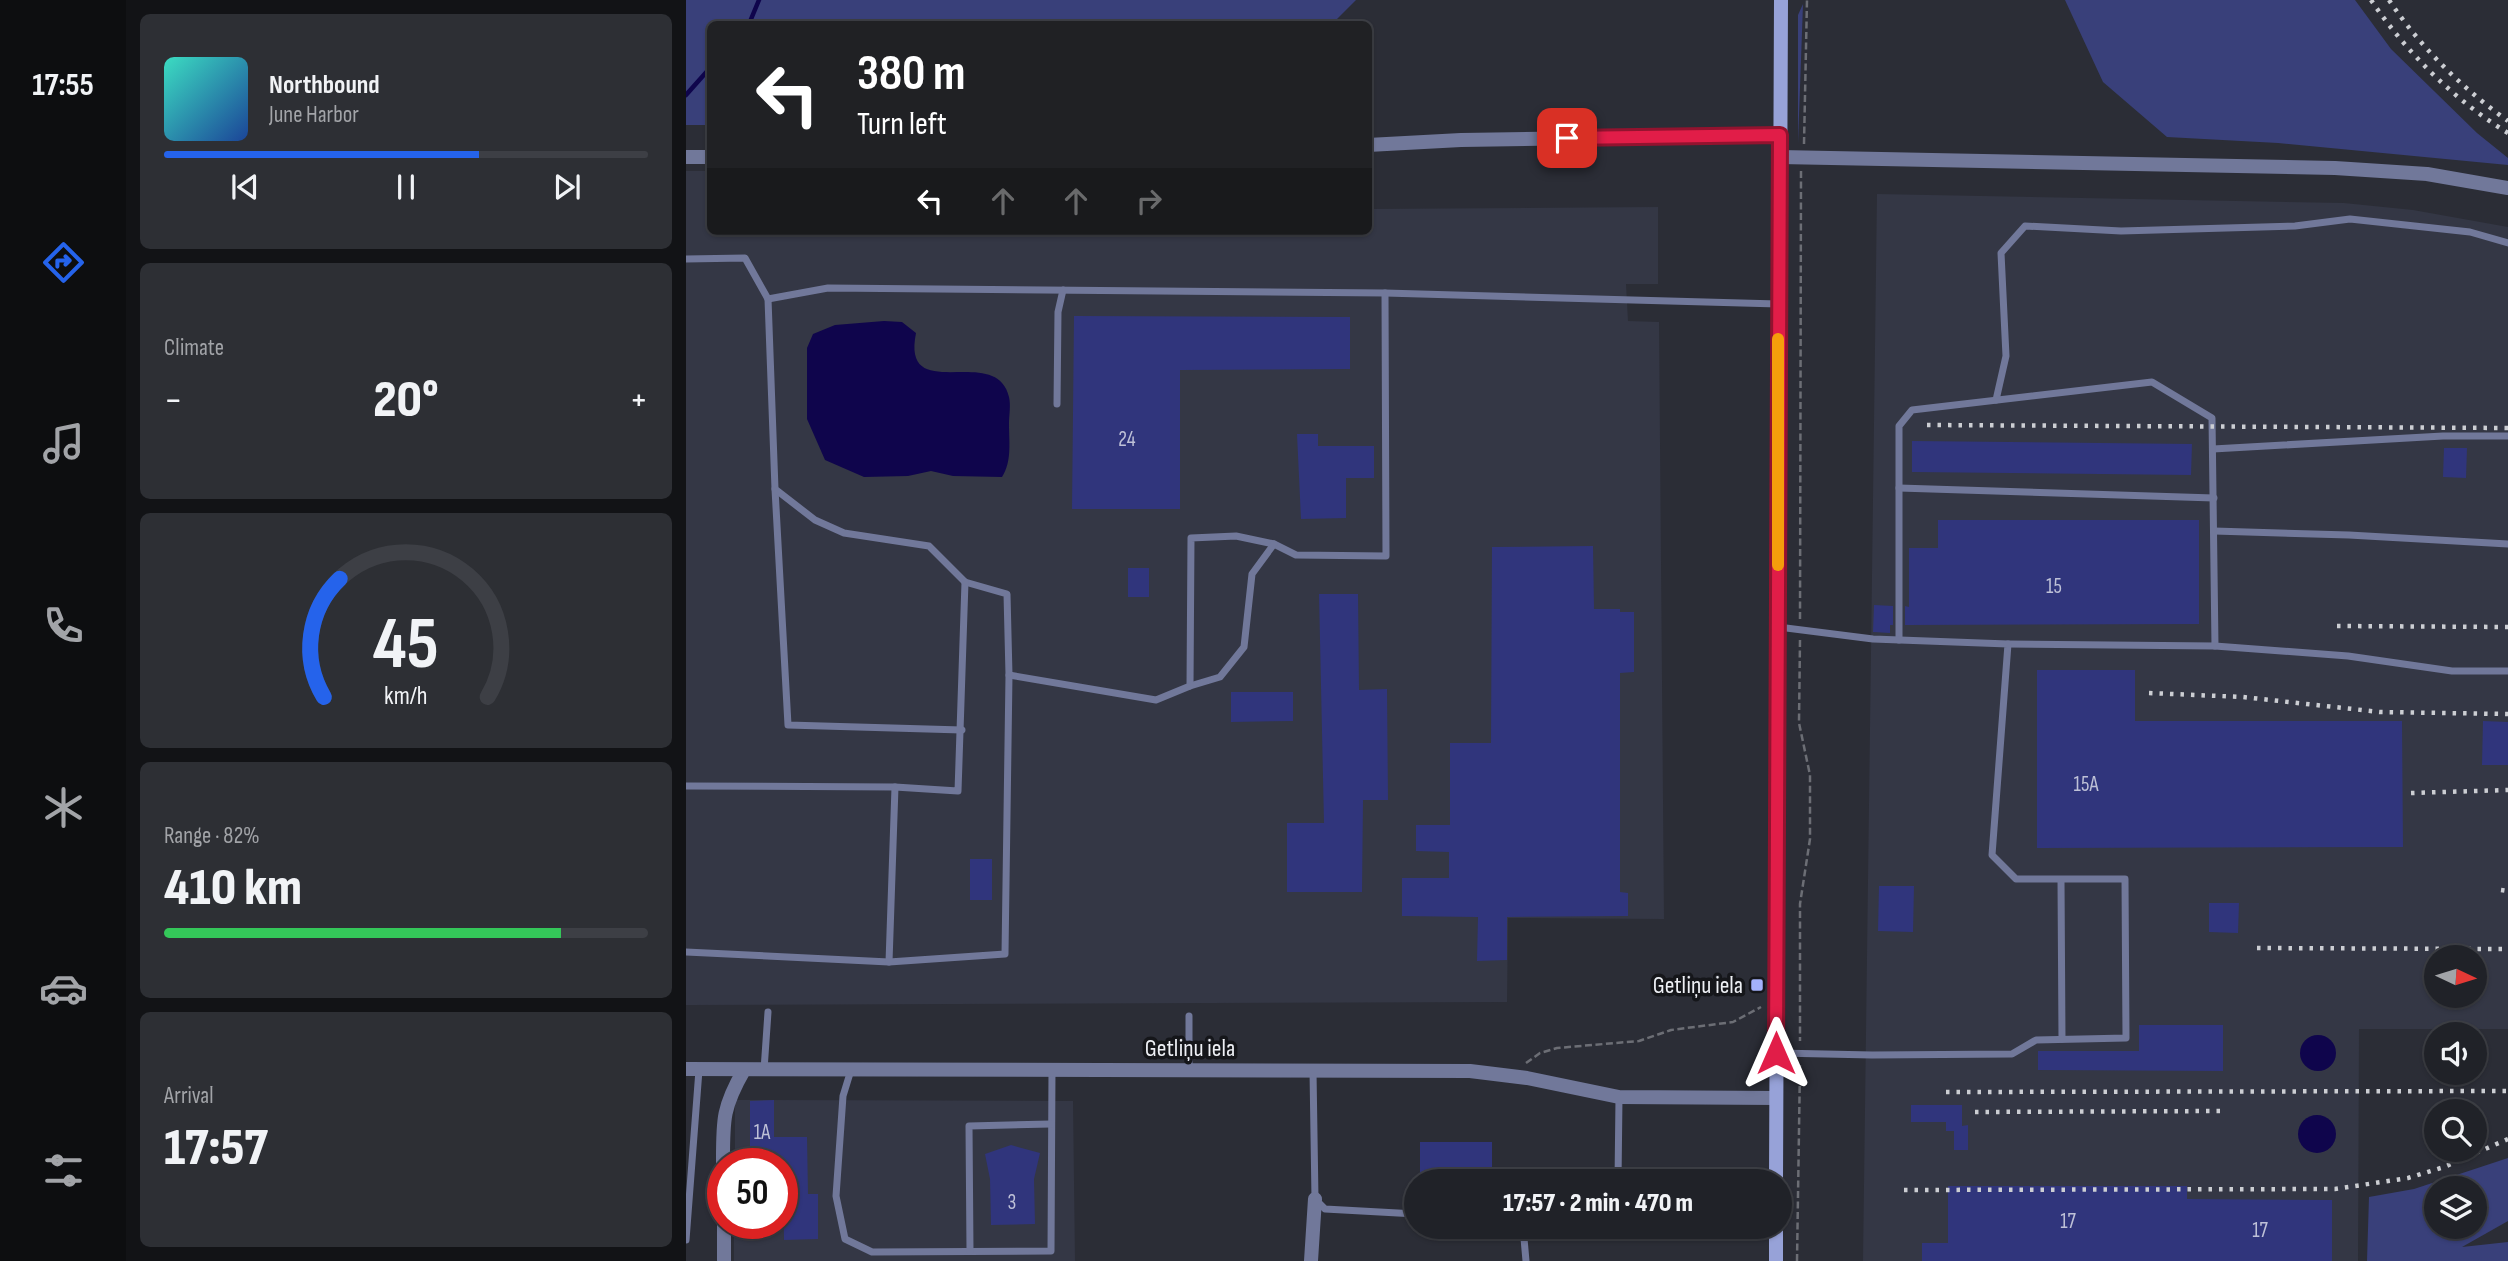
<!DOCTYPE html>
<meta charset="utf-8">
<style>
:root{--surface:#202228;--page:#2d2f34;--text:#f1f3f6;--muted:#a2a4a8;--line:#3d3f45;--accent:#2563eb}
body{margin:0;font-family:"Sofia Sans Condensed",sans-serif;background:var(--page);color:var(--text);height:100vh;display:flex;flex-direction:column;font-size:26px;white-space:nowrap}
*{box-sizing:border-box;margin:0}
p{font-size:23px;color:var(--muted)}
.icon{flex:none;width:38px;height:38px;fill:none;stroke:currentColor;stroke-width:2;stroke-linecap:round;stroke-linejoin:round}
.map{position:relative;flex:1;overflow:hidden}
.sheet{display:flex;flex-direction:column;gap:14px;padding:14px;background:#121316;width:560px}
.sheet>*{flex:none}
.top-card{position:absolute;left:21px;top:21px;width:665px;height:214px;border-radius:10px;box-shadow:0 2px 5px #0004,0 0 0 2px var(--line);background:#202124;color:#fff;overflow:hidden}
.needle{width:46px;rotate:94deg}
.tools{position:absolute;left:1738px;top:945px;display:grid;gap:14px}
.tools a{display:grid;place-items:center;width:63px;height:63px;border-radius:50%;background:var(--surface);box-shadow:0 2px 5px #0004,0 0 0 2px var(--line);font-size:35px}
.speed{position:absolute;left:21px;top:1148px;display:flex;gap:14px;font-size:35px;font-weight:700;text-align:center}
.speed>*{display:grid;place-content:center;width:91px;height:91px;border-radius:50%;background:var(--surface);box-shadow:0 2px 5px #0004,0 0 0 2px var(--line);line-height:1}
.speed .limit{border:10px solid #d22;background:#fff;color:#111}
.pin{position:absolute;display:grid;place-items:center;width:60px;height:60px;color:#fff;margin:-30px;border-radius:14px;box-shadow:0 4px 10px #0006}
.me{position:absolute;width:77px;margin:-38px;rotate:0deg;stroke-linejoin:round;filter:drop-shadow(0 0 5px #0008)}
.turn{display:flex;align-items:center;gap:24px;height:147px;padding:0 35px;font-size:32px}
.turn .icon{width:91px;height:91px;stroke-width:2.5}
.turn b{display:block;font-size:49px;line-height:60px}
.lanes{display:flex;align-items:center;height:66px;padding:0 35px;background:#0003;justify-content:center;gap:35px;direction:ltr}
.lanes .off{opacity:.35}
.big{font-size:52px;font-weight:800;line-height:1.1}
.sheet .widget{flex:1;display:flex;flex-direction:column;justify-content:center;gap:10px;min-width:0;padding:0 24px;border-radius:10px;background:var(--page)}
.sheet .dial{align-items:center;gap:0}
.dial svg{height:182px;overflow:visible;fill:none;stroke:var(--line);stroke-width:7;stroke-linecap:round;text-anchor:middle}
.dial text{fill:var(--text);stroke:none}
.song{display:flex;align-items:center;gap:21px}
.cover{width:84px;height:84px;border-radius:10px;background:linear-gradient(135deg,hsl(170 70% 55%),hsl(220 70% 35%))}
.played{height:7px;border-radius:4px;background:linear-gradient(90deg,var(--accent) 65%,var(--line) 65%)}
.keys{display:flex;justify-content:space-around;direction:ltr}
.heat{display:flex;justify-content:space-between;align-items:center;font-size:38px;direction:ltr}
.charge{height:10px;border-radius:5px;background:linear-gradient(90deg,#34c759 82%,var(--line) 0)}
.trip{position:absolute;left:718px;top:1169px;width:388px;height:70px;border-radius:35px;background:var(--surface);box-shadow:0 2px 5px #0004,0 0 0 2px var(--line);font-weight:800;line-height:70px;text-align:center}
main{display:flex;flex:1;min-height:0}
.tab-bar{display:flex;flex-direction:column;width:126px;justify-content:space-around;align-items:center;background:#0d0e10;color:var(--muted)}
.tab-bar .icon{width:49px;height:49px}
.tab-bar .current{color:var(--accent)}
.tab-bar b{font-size:32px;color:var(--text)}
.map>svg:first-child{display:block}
</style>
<main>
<nav class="tab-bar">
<b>17:55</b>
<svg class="icon current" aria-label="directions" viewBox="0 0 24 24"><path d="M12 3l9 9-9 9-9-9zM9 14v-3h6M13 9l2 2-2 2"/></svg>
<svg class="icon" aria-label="music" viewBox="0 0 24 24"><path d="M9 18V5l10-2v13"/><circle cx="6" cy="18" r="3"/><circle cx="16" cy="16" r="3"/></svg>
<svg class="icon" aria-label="phone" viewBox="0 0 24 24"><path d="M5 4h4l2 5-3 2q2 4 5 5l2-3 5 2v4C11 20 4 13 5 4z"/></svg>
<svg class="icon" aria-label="climate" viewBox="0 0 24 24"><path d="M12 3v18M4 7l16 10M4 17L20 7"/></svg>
<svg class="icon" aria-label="car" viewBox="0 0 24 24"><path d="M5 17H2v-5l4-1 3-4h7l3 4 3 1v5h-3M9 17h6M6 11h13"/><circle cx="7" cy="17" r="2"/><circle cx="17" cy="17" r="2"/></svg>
<svg class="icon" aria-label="filters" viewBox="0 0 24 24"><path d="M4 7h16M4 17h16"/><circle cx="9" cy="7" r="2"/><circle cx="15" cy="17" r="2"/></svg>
</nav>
<section class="sheet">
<div class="widget">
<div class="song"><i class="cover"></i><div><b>Northbound</b><p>June Harbor</p></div></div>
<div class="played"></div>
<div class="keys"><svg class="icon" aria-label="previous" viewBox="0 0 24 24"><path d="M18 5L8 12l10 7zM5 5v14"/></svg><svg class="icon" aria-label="pause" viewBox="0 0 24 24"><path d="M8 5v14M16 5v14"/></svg><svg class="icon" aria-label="next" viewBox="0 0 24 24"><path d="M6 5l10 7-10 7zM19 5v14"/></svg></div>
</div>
<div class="widget"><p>Climate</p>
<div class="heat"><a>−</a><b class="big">20°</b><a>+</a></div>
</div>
<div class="widget dial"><svg viewBox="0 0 100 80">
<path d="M14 69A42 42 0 1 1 86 69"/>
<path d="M14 69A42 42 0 0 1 21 17" stroke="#2563eb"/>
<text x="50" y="56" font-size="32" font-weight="700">45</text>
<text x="50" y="72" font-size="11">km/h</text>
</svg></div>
<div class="widget"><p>Range · 82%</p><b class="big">410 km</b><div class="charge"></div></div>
<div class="widget"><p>Arrival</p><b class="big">17:57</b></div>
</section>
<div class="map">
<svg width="1822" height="1261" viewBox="0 0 1822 1261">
<rect width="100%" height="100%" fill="#2b2d36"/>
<!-- built -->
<g fill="#343745" fill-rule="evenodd">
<path d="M0 171H24V231H682L683 209 972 207V284H940L942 321 973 322 978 919 822 918 821 1002 0 1005Z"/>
<path d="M1191 194 1658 203 1727 210 1822 227V1029H1673L1672 1261H1177ZM1750 957H1788V996H1750Z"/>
<path d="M49 1100 387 1101 389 1261H48V1223H96V1164H49Z"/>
</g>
<!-- green -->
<g fill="#39407a" fill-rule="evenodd">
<path d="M0 0H670L646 24H24V125H0Z"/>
<path d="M1379 0H1669L1705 49 1791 133 1822 158V165L1592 143 1481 137 1417 82Z"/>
<path d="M1117 4 1112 143V15Z"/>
<path d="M1822 1158V1221L1776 1247 1822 1242V1261H1681L1683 1197 1728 1189ZM1750 1188H1788V1227H1750Z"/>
</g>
<!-- water -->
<g fill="#0f054c">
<path d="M198 321 216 322 230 333C215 407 310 342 323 397 325 405 323 416 323 424 323 443 326 461 316 477L267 476 245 471 222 476 178 477 139 460 121 419V348L127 334 149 325Z"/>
<circle cx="1632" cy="1053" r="18"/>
<circle cx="1631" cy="1134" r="19"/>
</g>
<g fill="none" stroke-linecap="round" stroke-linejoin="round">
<!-- stream -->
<g stroke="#0f054c" stroke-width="4.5">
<path d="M63 24 73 0"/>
<path d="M0 95 24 68"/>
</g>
</g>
<!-- building -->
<g fill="#30357c">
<path d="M388 316 664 317V369L494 370V509H386Z"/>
<path d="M611 434H632V446H688V478H660V518L615 519Z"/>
<path d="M1226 441 1506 444 1505 475 1226 472Z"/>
<path d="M1758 448H1781L1780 478 1757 477Z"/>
<path d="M1252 520H1513V624L1219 625V606L1223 607V548H1252Z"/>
<path d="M907 546 908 609H934V612H948V672L934 673V892L942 893V916L821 917V960L791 961 792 917 716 916V878H763V852L730 851V825H764V743H805L806 547Z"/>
<rect x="442" y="568" width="21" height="29"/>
<path d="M633 594H672L673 690 701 689 702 800H677L676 892H601V823H638Z"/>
<path d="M1188 605 1207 606V625H1204V633L1187 632Z"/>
<path d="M1351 670H1449V721H1716L1717 847 1351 848Z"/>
<path d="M545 692H607V721L545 722Z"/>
<path d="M1797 721 1822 722V765H1796Z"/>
<rect x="284" y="859" width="22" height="41"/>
<path d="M1193 886H1228L1227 932 1192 931Z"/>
<path d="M1523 903H1553L1552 933 1523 932Z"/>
<path d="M1453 1025H1537V1071L1352 1070V1051H1453Z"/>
<path d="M88 1100V1137H121L122 1194H132V1239L98 1240 97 1164H64V1101Z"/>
<path d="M1225 1105H1276V1126L1282 1125V1150H1268V1131H1260V1122H1225Z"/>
<path d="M734 1142H806V1179L734 1181Z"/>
<path d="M325 1145 354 1153 348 1179 349 1224 305 1225 304 1179 299 1154Z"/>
<path d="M1262 1186H1501V1199L1646 1200V1261H1236V1243H1262Z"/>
</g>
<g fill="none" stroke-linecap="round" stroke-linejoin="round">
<!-- path -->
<g stroke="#6c6e75" stroke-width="2.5" stroke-dasharray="7 3.5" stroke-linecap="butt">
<path d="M1118 144 1121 0"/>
<path d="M1114 619 1115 171"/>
<path d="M1114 640 1113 723 1124 775V839L1114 904V1041"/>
<path d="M840 1063 854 1053 871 1048 953 1041 985 1030 1047 1022 1075 1007"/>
<path d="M1111 1261 1114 1065"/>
</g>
<!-- service -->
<g stroke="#71789a" stroke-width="7">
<path d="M0 259 59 258 82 299"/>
<path d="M1310 400 1320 356 1315 253 1339 226 1435 231 1609 226 1664 219 1784 232 1822 243"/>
<path d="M371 404 372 312 377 290"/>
<path d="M1527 449 1757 436H1822"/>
<path d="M1213 488 1528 498"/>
<path d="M89 489 102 725 276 730"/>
<path d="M1528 531 1663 535 1822 544"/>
<path d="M1213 640V426L1226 410 1466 382 1526 418 1529 646 1322 644"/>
<path d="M1529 646 1662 656 1766 671H1822"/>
<path d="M323 675 470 700 504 686 505 538 550 536 588 544 610 555 700 556 699 293"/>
<path d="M504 686 534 677 558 647 566 574 588 544"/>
<path d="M0 786 209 787"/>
<path d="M1375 880 1376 1039"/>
<path d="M0 952 203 962 319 954 323 675 321 594 279 582 243 546 158 533 129 520 89 489 82 299 142 288 699 293 1092 304"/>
<path d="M203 962 209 787 272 791 279 582"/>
<path d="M1091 1053 1186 1055 1326 1054 1350 1040 1440 1038 1439 879H1330L1306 855 1322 644 1187 639 1092 627"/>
<path d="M78 1070 82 1012"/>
<path d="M165 1070 157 1096 150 1196 159 1239 186 1252 365 1251 366 1070"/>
<path d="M503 1070V1016"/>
<path d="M627 1071 629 1199 639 1209 730 1214"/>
<path d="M932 1181 933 1098"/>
<path d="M837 1227 840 1261"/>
<path d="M0 1240 13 1070"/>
<path d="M284 1251 283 1126 365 1124"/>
</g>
<!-- minor -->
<g stroke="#71789a" stroke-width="14">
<path d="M682 145 775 140 1094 135"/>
<path d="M0 157H24"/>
<path d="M1094 157 1649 168 1741 174 1822 188"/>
<path d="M37 1164C37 1121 36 1108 58 1070"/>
<path d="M38 1223V1261"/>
<path d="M625 1261 629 1199"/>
</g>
<!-- tertiary -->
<path stroke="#71789a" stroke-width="14" d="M0 1069 784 1071 841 1078 933 1097 1090 1098"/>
<!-- secondary -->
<g stroke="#97a2d8" stroke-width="14">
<path d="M1090 1181 1095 0"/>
<path d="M1090 1227V1261"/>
</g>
<!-- rail -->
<g stroke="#ccced3" stroke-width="4.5" stroke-dasharray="3.5 7" stroke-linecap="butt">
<path d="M1685 0C1720 52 1768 100 1822 133"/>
<path d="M1703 0C1735 48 1776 88 1822 121"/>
<path d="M1241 425 1822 428"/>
<path d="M1651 626 1822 627"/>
<path d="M1463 693 1557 697 1694 712 1822 714"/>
<path d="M1725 793 1822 790"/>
<path d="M1815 890 1822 891"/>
<path d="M1571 948 1822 949"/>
<path d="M1260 1092 1822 1091"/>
<path d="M1289 1112 1537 1111"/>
<path d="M1218 1190 1649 1189 1722 1178 1758 1167 1822 1139"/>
</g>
</g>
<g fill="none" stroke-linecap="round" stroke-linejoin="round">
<defs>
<path id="route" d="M881 138 1094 135 1090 1053"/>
</defs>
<!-- route casing -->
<use href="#route" stroke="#92132f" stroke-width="18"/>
<!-- route -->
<use href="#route" stroke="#e11d48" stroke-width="12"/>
<!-- slow -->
<path stroke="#f59e0b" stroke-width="12" d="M1092 565V339"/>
</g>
<!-- markers -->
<rect fill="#a4b2fc" stroke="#15161a" stroke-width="2.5" x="1064" y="978" width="14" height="14" rx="3.5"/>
<g text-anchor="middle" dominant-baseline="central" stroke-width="7" stroke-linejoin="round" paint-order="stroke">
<!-- number labels -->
<g font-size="21" fill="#bec1d7">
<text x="441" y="439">24</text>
<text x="1368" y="586">15</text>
<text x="1400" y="784">15A</text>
<text x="76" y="1132">1A</text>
<text x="326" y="1202">3</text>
<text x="1382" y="1221">17</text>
<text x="1574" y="1230">17</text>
</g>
<!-- poi labels -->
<g font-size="24" fill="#eef0f5" stroke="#15161a" text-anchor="end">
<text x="1057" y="985">Getliņu iela</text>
</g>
<!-- street labels -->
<g font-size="24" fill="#eef0f5" stroke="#15161a">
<text x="504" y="1048">Getliņu iela</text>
</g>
</g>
</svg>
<div class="tools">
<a><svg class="needle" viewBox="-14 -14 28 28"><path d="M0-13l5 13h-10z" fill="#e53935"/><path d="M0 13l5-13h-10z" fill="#a2a4a8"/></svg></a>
<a><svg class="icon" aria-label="sound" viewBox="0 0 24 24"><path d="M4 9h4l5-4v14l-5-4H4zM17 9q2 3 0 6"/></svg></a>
<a><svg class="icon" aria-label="search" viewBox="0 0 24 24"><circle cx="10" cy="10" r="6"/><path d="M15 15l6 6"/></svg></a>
<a><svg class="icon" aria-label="layers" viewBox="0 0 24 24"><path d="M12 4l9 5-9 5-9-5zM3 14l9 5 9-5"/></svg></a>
</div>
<div class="speed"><div class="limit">50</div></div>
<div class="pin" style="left:881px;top:138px;background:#d93025"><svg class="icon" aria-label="arrive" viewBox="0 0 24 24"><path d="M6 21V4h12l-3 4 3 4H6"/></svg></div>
<svg class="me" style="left:1090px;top:1053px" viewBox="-20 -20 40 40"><path d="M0-17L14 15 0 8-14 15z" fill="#e11d48" stroke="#fff" stroke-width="4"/></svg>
<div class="trip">17:57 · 2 min · 470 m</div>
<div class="top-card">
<div class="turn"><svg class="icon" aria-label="left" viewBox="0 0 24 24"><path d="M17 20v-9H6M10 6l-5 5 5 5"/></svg><div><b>380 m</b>Turn left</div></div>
<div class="lanes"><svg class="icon" aria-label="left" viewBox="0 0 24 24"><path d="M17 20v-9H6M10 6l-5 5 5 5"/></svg><svg class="icon off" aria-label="ahead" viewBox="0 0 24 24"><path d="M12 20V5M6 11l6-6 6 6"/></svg><svg class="icon off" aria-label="ahead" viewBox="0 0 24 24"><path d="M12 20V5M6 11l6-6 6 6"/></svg><svg class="icon off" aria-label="right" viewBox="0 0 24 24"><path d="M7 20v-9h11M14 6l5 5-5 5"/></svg></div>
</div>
</div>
</main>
